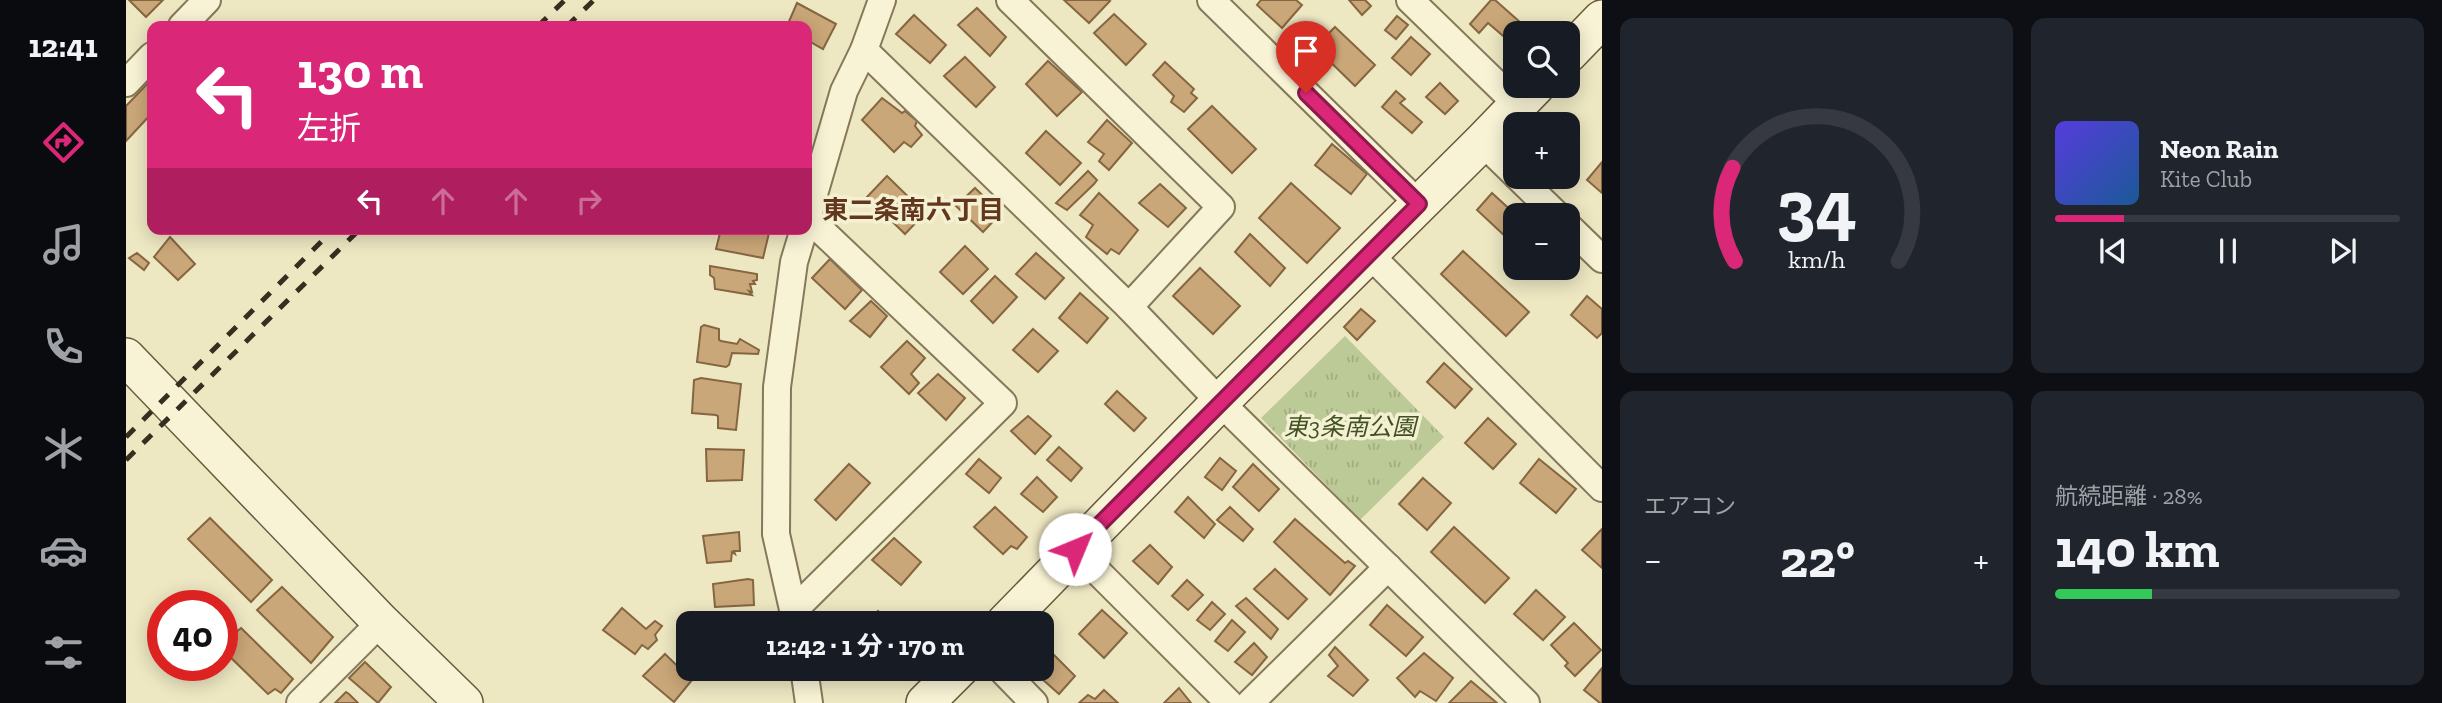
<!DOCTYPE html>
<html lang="ja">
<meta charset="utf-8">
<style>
:root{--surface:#171b24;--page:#20242c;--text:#f1f3f6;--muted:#9ea1a6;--line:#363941;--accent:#db2777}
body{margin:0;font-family:"Zilla Slab","Noto Sans JP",serif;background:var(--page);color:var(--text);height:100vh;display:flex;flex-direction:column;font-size:26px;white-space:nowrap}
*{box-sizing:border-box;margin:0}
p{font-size:23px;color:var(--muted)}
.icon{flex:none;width:38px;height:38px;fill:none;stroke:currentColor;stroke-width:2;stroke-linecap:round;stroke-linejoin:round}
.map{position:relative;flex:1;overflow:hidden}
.side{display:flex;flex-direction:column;gap:18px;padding:18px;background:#0d0f14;width:840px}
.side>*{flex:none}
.guide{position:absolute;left:21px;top:21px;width:665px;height:214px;border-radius:14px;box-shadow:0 4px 18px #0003;background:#db2777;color:#fff;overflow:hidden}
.controls{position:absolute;left:1377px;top:21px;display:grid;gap:14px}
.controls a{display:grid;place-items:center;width:77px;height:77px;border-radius:14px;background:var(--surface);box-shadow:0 4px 18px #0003;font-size:35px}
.speed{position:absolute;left:21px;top:590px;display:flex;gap:14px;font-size:35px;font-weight:700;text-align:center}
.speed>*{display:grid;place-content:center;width:91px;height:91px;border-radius:50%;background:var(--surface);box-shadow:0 4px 18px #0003;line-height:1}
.speed .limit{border:10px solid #d22;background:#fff;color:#111}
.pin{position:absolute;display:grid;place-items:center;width:60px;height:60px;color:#fff;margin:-72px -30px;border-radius:50% 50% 50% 0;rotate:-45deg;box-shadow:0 0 7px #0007}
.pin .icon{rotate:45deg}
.me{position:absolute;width:77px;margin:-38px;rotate:45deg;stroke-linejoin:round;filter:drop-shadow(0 0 5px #0008)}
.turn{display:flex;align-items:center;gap:24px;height:147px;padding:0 35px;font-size:32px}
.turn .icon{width:91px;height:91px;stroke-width:2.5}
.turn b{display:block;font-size:49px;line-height:60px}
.lanes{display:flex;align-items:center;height:66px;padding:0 35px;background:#0003;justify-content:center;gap:35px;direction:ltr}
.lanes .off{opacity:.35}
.big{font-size:52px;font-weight:700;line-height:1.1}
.side .widget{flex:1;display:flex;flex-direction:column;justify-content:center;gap:10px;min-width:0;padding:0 24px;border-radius:14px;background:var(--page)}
.side .dial{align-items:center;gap:0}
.dial svg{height:182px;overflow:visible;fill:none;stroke:var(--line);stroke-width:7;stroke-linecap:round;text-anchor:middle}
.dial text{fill:var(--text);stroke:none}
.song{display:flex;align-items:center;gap:21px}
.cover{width:84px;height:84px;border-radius:10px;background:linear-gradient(135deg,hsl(250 70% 55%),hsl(210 70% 35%))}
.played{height:7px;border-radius:4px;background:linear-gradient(90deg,var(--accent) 20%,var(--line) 20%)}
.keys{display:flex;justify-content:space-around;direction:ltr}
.heat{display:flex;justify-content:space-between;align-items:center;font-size:38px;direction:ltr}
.charge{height:10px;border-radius:5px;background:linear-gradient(90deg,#34c759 28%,var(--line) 0)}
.side .tiles{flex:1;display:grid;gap:18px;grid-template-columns:repeat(2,1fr)}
.trip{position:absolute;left:550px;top:611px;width:378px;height:70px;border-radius:14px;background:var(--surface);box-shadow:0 4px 18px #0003;font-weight:700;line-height:70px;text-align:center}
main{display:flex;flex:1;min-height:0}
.tab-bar{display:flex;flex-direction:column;width:126px;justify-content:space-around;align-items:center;background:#090b0e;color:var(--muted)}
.tab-bar .icon{width:49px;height:49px}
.tab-bar .current{color:var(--accent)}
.tab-bar b{font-size:32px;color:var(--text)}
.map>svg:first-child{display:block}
</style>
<main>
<nav class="tab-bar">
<b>12:41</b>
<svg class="icon current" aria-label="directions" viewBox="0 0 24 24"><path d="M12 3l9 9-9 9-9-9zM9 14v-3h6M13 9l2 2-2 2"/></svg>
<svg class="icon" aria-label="music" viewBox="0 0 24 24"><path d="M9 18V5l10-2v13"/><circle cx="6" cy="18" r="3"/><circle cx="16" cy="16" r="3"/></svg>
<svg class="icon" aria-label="phone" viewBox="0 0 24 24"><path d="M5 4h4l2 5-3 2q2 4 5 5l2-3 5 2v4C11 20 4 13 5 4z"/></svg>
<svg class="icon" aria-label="climate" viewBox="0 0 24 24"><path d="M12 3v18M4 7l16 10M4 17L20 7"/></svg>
<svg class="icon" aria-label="car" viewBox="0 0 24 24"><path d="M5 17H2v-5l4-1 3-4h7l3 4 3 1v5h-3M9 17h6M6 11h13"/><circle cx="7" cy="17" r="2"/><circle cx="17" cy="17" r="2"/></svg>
<svg class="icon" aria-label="filters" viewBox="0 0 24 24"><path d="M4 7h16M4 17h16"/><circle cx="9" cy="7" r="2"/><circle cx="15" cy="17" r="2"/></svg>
</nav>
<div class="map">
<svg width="1476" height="703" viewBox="0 0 1476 703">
<defs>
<pattern id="grass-tufts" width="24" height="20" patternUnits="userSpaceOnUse" patternTransform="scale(1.75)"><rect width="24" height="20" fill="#bcca97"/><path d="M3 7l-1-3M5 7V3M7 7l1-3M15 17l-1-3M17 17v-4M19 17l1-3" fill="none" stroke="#a2ae82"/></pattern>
</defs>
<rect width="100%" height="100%" fill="#ede7c2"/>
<!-- grass -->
<path fill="url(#grass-tufts)" d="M1219 336 1318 437 1234 520 1135 418Z"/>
<!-- building -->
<g fill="#caa779" stroke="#856640" stroke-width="2">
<path d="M3 0H37L20 17Z"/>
<path d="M938 0H982L984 1 963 23Z"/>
<path d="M1135 0H1170L1176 5 1156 28 1131 5Z"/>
<path d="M1223 0H1239L1245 6 1236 15Z"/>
<path d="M1365 0H1369L1404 31 1402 33H1390V47L1362 23 1353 33 1344 24Z"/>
<path d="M671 3 710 24 697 49 681 40V26H661Z"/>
<path d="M851 8 880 37 864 56 832 25Z"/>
<path d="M988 14 1020 44 1000 65 968 33Z"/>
<path d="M788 15 820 45 804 63 770 34Z"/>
<path d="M1271 16 1282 25 1270 39 1259 30Z"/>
<path d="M1209 27 1249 65 1229 86 1189 47Z"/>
<path d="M1285 37 1304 54 1285 75 1266 58Z"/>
<path d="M839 57 869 87 850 107 818 76Z"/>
<path d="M922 61 956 92 931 116 900 84Z"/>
<path d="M1039 62 1068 89 1065 93 1071 98 1058 112 1045 102 1048 96 1027 75Z"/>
<path d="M26 79V113L0 141V106Z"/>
<path d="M1314 83 1332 101 1319 114 1300 97Z"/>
<path d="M1270 91 1279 99 1274 103 1296 122 1286 133 1256 107Z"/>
<path d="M756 98 776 113 779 111 791 121 789 126 796 135 785 147 778 142 768 152 736 120Z"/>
<path d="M1086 106 1130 149 1106 173 1062 129Z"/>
<path d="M981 120 1006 143 983 170 973 161 978 154 962 142Z"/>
<path d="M920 131 955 163 934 185 900 153Z"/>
<path d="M1206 144 1241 174 1225 194 1189 165Z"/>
<path d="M1476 162V193L1461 180Z"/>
<path d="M962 171 971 180 968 184 941 210 930 203Z"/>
<path d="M761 176 799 213 779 234 741 197Z"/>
<path d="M1165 183 1214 228 1181 263 1133 218Z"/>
<path d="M1034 184 1060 208 1042 227 1013 203Z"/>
<path d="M849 188 875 213 857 232 830 206Z"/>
<path d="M973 193 1012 230 993 254 985 249 981 254 960 237 967 225 954 215Z"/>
<path d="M1366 193 1390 215V226L1380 237 1351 210Z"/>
<path d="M595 229H626L643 233 637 258 590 249Z"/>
<path d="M1124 234 1159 268 1144 286 1109 252Z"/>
<path d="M44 237 69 264 52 280 28 257Z"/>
<path d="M839 246 862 269 837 294 814 272Z"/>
<path d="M1337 251 1403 312 1380 336 1315 274Z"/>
<path d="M11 253 23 263 18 270 3 258Z"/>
<path d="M910 253 938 278 919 299 890 274Z"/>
<path d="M704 259 736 290 719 309 686 278Z"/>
<path d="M584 266 631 274V280L627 281 629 284H624L626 292 623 291 626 295 589 289 588 278 584 275Z"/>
<path d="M1074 268 1114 306 1087 334 1047 296Z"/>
<path d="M869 276 891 297 867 323 845 301Z"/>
<path d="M954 293 982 318 961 343 933 318Z"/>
<path d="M1461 296 1476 309V333L1471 338 1445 315Z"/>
<path d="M745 301 761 316 744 337 724 321Z"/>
<path d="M1235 309 1249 321 1231 340 1218 327Z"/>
<path d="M578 325 593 329V340L595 341 611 344 614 339 633 350 632 354 606 353 603 365 600 367 571 362 575 327Z"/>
<path d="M907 329 932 351 912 372 887 350Z"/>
<path d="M781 341 799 358 785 374 793 383 783 394 755 367Z"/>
<path d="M1318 363 1346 389 1329 408 1301 382Z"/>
<path d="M812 374 839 398 820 420 792 393Z"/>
<path d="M575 378 615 384 610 430 592 428V416L590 415 566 413 568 380Z"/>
<path d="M991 391 1020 418 1008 431 979 404Z"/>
<path d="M902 416 925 436 909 454 885 431Z"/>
<path d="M1362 418 1390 444 1367 469 1339 443Z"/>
<path d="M933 447 956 468 945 481 921 460Z"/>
<path d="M580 449 618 450 616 480 581 481Z"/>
<path d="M1094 458 1110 471 1096 490 1079 477Z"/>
<path d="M853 459 875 478 863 493 840 474Z"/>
<path d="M1413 459 1450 489 1430 513 1394 483Z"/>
<path d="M723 464 744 483 710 520 689 500Z"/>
<path d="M1127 464 1153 489 1133 511 1107 487Z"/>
<path d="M911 477 931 497 917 512 895 494Z"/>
<path d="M1297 478 1325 503 1301 530 1273 504Z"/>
<path d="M1062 497 1089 524 1078 538 1049 512Z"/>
<path d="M869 507 901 537 891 549 885 546 877 554 848 527Z"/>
<path d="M1104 507 1127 529 1117 541 1091 520Z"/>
<path d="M84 518 146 580 125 602 62 539Z"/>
<path d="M1169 519 1219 563 1222 561 1229 566 1204 595 1148 542Z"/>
<path d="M1328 527 1383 578 1359 603 1305 552Z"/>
<path d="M1476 529V568L1456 550Z"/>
<path d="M613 532 614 551H608L609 554 606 552 605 561 581 563 577 536Z"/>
<path d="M768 538 795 562 775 585 746 560Z"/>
<path d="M1024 545 1046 567 1032 584 1007 561Z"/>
<path d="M1149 569 1181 599 1162 619 1128 589Z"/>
<path d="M622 579 627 580 628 605 589 607 587 584Z"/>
<path d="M1061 580 1077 595 1062 610 1046 596Z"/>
<path d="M156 587 207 637 185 663 131 610Z"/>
<path d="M1410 590 1439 617 1417 640 1388 614Z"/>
<path d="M1120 598 1152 629 1145 639 1110 606Z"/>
<path d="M1086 602 1099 614 1084 630 1071 620Z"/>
<path d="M1261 605 1297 637 1280 656 1244 625Z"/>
<path d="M496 608 520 629 529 621 536 626 529 635 531 640 522 649 516 645 509 654 477 630Z"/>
<path d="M976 610 1001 633 978 658 953 634Z"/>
<path d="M752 611 764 623H741Z"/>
<path d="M1106 620 1119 632 1102 651 1089 641Z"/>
<path d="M1448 623 1475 650 1449 676 1439 666 1442 663 1425 645Z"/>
<path d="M115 628 167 679 155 693 149 689 142 694 96 649V644Z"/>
<path d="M1128 643 1141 657 1126 675 1109 662Z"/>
<path d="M1209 647 1242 680 1227 696 1202 676 1212 666 1203 655Z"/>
<path d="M925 652 949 676 933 694 906 670 915 668V662Z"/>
<path d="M1298 653 1327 678 1310 701 1294 691 1289 697 1271 678Z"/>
<path d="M539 654 566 680 548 702 517 676Z"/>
<path d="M239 662 265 687 252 703 223 678Z"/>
<path d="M1476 668V703H1474L1458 690Z"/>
<path d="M1345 681 1371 703H1323Z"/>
<path d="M1053 688 1065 703H1038Z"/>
<path d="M978 690 992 703H953L962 695 969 699Z"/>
<path d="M220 692 223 694 232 703H209Z"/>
</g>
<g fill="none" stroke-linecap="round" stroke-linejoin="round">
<defs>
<g id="street">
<path d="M884 0 1095 207 1003 307"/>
<path d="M1085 0 1293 204"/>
<path d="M1284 0 1391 104"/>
<path d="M56 26 81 0"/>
<path d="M738 50 1003 307 1094 402 1400 703"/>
<path d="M0 83 26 56"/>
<path d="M1356 142 1390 175"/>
<path d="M1392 177 1431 215"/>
<path d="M681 218 718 91 738 50 756 0"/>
<path d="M1442 226 1476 259"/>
<path d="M1243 254 1476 488"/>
<path d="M949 549 1103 703"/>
<path d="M668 610 877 403 681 217"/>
<path d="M670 623 650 534 651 387 668 262 678 229"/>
<path d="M678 668 683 703"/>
<path d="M874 668 908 703"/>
<path d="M174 703 255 622"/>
<path d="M1124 703 1262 567"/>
</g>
<g id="secondary">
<path d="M1442 54 1476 19"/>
<path d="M0 357 255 622 338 703"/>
<path d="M879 623 1094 402 1356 142 1410 86"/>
<path d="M799 703 834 668"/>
</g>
</defs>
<!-- street casing -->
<use href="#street" stroke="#86785a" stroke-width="30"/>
<!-- secondary casing -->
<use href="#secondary" stroke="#68593d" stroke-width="40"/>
<!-- street -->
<use href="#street" stroke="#f8f3d5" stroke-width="26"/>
<!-- secondary -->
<use href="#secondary" stroke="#f8f3d5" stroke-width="37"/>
<!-- rail -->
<g stroke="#362e1e" stroke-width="5" stroke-dasharray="12 12" stroke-linecap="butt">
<path d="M412 26 439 0"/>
<path d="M441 26 468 0"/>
<path d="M0 437 208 229"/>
<path d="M0 460 234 229"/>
</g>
</g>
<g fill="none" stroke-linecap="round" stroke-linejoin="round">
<defs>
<path id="route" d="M949 549 1293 204 1180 93"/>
</defs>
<!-- route casing -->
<use href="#route" stroke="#8e194d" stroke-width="18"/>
<!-- route -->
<use href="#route" stroke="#db2777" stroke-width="12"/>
</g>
<g text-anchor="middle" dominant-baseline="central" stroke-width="7" stroke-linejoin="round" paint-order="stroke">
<!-- park labels -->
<g font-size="24" font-style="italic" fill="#405225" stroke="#f4f0d2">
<text x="1224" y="426">東3条南公園</text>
</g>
<!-- neighbourhood labels -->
<g font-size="26" font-weight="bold" fill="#62371e" stroke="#f4f0d2">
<text x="787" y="210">東二条南六丁目</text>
</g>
</g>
</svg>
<div class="controls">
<a><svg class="icon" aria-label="search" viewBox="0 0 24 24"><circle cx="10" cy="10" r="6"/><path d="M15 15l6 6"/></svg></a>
<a>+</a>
<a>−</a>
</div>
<div class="speed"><div class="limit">40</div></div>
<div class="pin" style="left:1180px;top:93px;background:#d93025"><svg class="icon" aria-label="arrive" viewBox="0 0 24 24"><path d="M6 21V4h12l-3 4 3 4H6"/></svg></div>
<svg class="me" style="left:949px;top:549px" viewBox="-20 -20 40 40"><circle r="19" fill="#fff"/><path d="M0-13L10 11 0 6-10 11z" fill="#db2777"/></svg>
<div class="trip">12:42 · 1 分 · 170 m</div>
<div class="guide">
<div class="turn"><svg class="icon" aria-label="left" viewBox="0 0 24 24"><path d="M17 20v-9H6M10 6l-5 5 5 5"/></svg><div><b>130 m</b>左折</div></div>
<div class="lanes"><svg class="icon" aria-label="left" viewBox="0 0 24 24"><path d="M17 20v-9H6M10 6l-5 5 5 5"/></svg><svg class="icon off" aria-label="ahead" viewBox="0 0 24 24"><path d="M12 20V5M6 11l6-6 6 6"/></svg><svg class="icon off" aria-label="ahead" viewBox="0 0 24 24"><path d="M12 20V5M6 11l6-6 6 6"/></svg><svg class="icon off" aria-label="right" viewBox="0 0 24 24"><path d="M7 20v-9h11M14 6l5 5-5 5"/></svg></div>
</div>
</div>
<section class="side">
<div class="tiles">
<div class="widget dial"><svg viewBox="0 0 100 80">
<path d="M14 69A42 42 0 1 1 86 69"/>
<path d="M14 69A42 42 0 0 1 13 28" stroke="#db2777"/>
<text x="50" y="56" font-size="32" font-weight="700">34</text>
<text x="50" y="72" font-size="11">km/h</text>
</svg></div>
<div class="widget">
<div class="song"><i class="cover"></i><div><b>Neon Rain</b><p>Kite Club</p></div></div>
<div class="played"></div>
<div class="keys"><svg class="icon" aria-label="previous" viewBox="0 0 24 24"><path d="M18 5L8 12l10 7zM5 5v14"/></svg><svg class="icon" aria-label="pause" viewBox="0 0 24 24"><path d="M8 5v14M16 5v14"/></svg><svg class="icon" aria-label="next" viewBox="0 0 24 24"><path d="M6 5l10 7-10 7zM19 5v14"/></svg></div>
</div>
<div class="widget"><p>エアコン</p>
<div class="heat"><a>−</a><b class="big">22°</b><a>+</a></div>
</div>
<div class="widget"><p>航続距離 · 28%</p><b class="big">140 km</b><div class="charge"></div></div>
</div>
</section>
</main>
